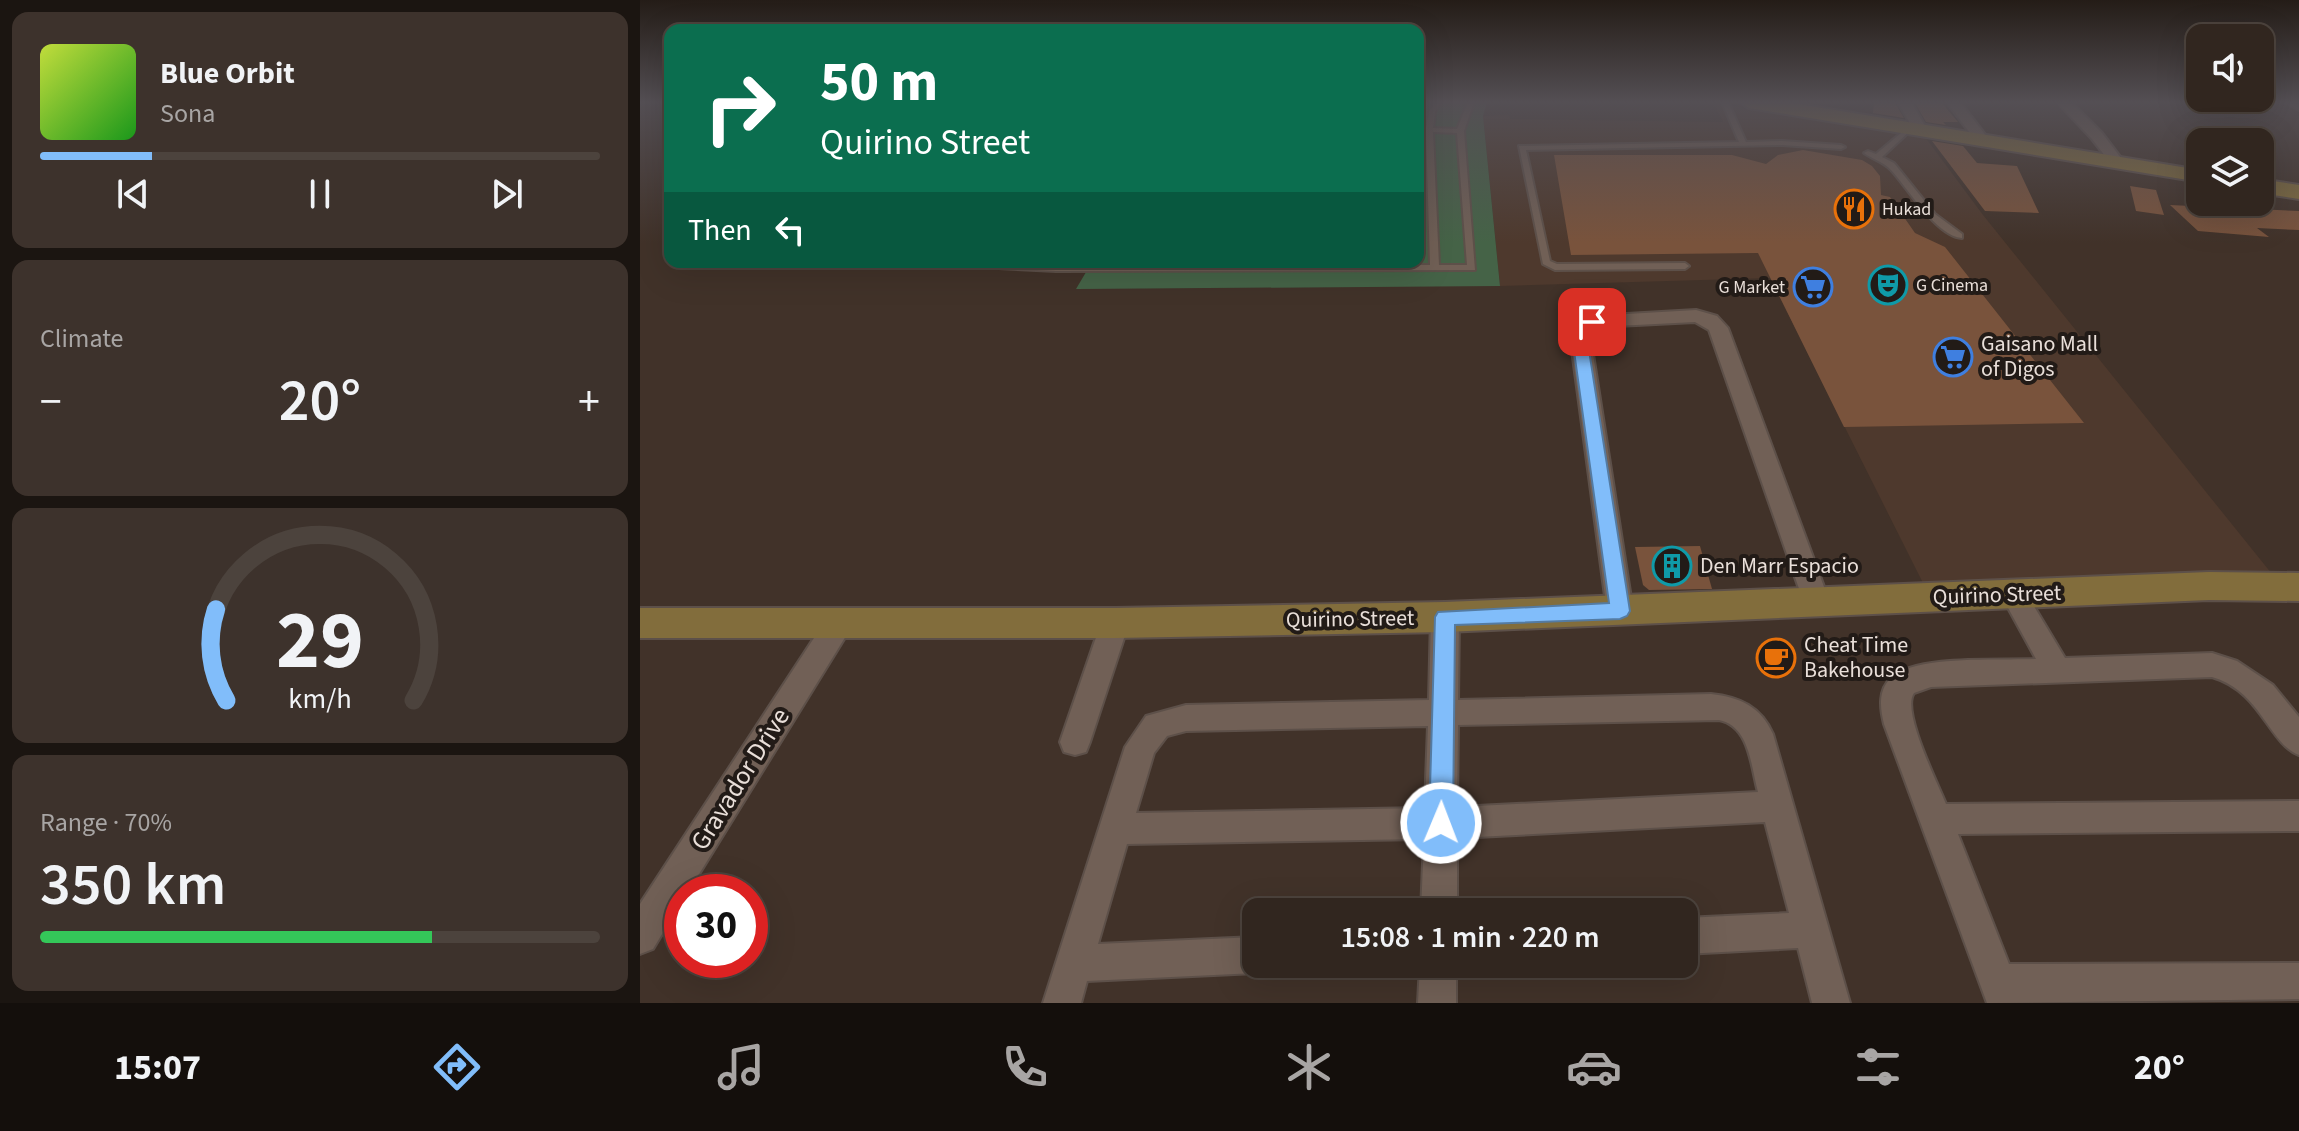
<!DOCTYPE html>
<meta charset="utf-8">
<style>
:root{--surface:#31261f;--page:#3d322c;--text:#f1f3f6;--muted:#a8a5a4;--line:#4c433d;--accent:#81bdfa}
body{margin:0;font-family:"Source Sans 3",sans-serif;background:var(--page);color:var(--text);height:100vh;display:flex;flex-direction:column;font-size:30px;white-space:nowrap}
*{box-sizing:border-box;margin:0}
p{font-size:26px;color:var(--muted)}
.icon{flex:none;width:44px;height:44px;fill:none;stroke:currentColor;stroke-width:2;stroke-linecap:round;stroke-linejoin:round}
.map{position:relative;flex:1;overflow:hidden}
.side{display:flex;flex-direction:column;gap:12px;padding:12px;background:#1b1511;width:640px}
.side>*{flex:none}
.banner{position:absolute;left:24px;top:24px;width:760px;height:244px;border-radius:16px;box-shadow:0 8px 32px #0002,0 0 0 2px var(--line);background:#0b6e4f;color:#fff;overflow:hidden}
.controls{position:absolute;left:1546px;top:24px;display:grid;gap:16px}
.controls a{display:grid;place-items:center;width:88px;height:88px;border-radius:16px;background:var(--surface);box-shadow:0 8px 32px #0002,0 0 0 2px var(--line);font-size:40px}
.speed{position:absolute;left:24px;top:874px;display:flex;gap:16px;font-size:40px;font-weight:700;text-align:center}
.speed>*{display:grid;place-content:center;width:104px;height:104px;border-radius:50%;background:var(--surface);box-shadow:0 8px 32px #0002,0 0 0 2px var(--line);line-height:1}
.speed .limit{border:12px solid #d22;background:#fff;color:#111}
.pin{position:absolute;display:grid;place-items:center;width:68px;height:68px;color:#fff;margin:-34px;border-radius:16px;box-shadow:0 4px 12px #0006}
.me{position:absolute;width:88px;margin:-44px;rotate:1deg;stroke-linejoin:round;filter:drop-shadow(0 0 6px #0008)}
.turn{display:flex;align-items:center;gap:28px;height:168px;padding:0 24px;font-size:36px}
.turn .icon{width:104px;height:104px;stroke-width:2.5}
.turn b{display:block;font-size:56px;line-height:68px}
.then{display:flex;align-items:center;height:76px;padding:0 24px;background:#0003;gap:16px;font-size:30px}
.big{font-size:60px;font-weight:600;line-height:1.1}
.side .tile{flex:1;display:flex;flex-direction:column;justify-content:center;gap:12px;min-width:0;padding:0 28px;border-radius:16px;background:var(--page)}
.side .dial{align-items:center;gap:0}
.dial svg{height:208px;overflow:visible;fill:none;stroke:var(--line);stroke-width:7;stroke-linecap:round;text-anchor:middle}
.dial text{fill:var(--text);stroke:none}
.song{display:flex;align-items:center;gap:24px}
.cover{width:96px;height:96px;border-radius:12px;background:linear-gradient(135deg,hsl(70 70% 55%),hsl(120 70% 35%))}
.played{height:8px;border-radius:4px;background:linear-gradient(90deg,var(--accent) 20%,var(--line) 20%)}
.keys{display:flex;justify-content:space-around;direction:ltr}
.heat{display:flex;justify-content:space-between;align-items:center;font-size:44px;direction:ltr}
.charge{height:12px;border-radius:6px;background:linear-gradient(90deg,#34c759 70%,var(--line) 0)}
.trip{position:absolute;left:602px;top:898px;width:456px;height:80px;border-radius:16px;background:var(--surface);box-shadow:0 8px 32px #0002,0 0 0 2px var(--line);font-weight:600;line-height:80px;text-align:center}
.dock{display:flex;height:128px;justify-content:space-around;align-items:center;background:#140f0c;color:var(--muted)}
.dock .icon{width:56px;height:56px}
.dock .current{color:var(--accent)}
.dock b{font-size:36px;color:var(--text)}
main{display:flex;flex:1;min-height:0}
.map>svg:first-child{display:block}
</style>
<main>
<section class="side">
<div class="tile">
<div class="song"><i class="cover"></i><div><b>Blue Orbit</b><p>Sona</p></div></div>
<div class="played"></div>
<div class="keys"><svg class="icon" aria-label="previous" viewBox="0 0 24 24"><path d="M18 5L8 12l10 7zM5 5v14"/></svg><svg class="icon" aria-label="pause" viewBox="0 0 24 24"><path d="M8 5v14M16 5v14"/></svg><svg class="icon" aria-label="next" viewBox="0 0 24 24"><path d="M6 5l10 7-10 7zM19 5v14"/></svg></div>
</div>
<div class="tile"><p>Climate</p>
<div class="heat"><a>−</a><b class="big">20°</b><a>+</a></div>
</div>
<div class="tile dial"><svg viewBox="0 0 100 80">
<path d="M14 69A42 42 0 1 1 86 69"/>
<path d="M14 69A42 42 0 0 1 10 34" stroke="#81bdfa"/>
<text x="50" y="56" font-size="32" font-weight="700">29</text>
<text x="50" y="72" font-size="11">km/h</text>
</svg></div>
<div class="tile"><p>Range · 70%</p><b class="big">350 km</b><div class="charge"></div></div>
</section>
<div class="map">
<svg width="1659" height="1003" viewBox="0 0 1659 1003">
<rect width="100%" height="100%" fill="#413229"/>
<!-- built -->
<path fill="#4e392d" d="M1074 103 1285 137 1343 215 1632 574 1286 589 1130 278 860 286 843 116 869 115 870 119 1083 122Z"/>
<!-- green -->
<path fill="#456347" d="M778 102H847L843 116 860 286 436 289 452 262H778Z"/>
<!-- building -->
<g fill="#79533c">
<path d="M1234 103H1255L1264 118 1233 113Z"/>
<path d="M1275 103H1302L1318 122H1303L1306 125 1286 122Z"/>
<path d="M1292 141 1323 146 1337 163 1377 166 1399 213 1345 211Z"/>
<path d="M1163 150 1222 160 1232 166 1240 176 1241 195 1250 197 1275 233 1305 247 1444 423 1204 427 1118 253 931 255 914 155H1092L1126 164 1138 155Z"/>
<path d="M1490 186 1516 190 1524 215 1496 211Z"/>
<path d="M1530 205 1659 211V230L1617 228 1629 237 1558 231Z"/>
<path d="M1060 546 1072 589 1009 590 1003 585 995 547Z"/>
</g>
<g fill="none" stroke-linecap="round" stroke-linejoin="round">
<defs>
<g id="lane">
<path d="M795 102H801L795 112 793 128 817 129 828 102H834L824 131 835 270 416 271 300 265 296 262H351L413 265 415 262H423L422 265H534L536 262H544L543 265H790L786 132H778V128H786L789 112ZM793 132 817 133 827 265H799Z"/>
<path d="M1082 102H1088L1106 142 1142 141 1201 145 1205 147 1201 149 1142 145 886 150 910 261 917 264 1045 263 1049 266 1045 269 915 270 903 264 879 146 1099 142Z"/>
<path d="M1267 128 1272 129 1242 157 1254 163 1295 214 1322 234V238C1297 237 1267 187 1251 170 1244 162 1232 159 1224 153L1228 151 1236 154Z"/>
</g>
<g id="street">
<path d="M1258 102H1271L1288 131 1286 134H1276Z"/>
<path d="M1307 102H1320L1350 141 1348 144H1338Z"/>
<path d="M1417 102H1431L1462 133 1484 162 1482 165H1472L1452 139Z"/>
<path d="M1646 102H1659V110Z"/>
<path d="M1056 310 1077 316 1088 328 1190 603 1186 610 1177 613 1168 610 1164 603 1069 330 1055 322 957 327 950 335 993 611 990 618 980 622 970 618 967 611 930 335 935 325 952 316Z"/>
<path d="M1374 585 1383 588 1425 658 1572 653 1597 661 1633 685 1659 717V755C1629 744 1621 691 1572 677L1291 687 1274 693C1261 710 1297 782 1306 804L1659 801V831L1318 834 1369 964 1659 963V999L1347 1003 1244 724C1240 708 1238 690 1251 678 1276 654 1362 661 1396 659L1361 595 1365 588Z"/>
<path d="M805 606 815 609 819 617 818 700 1071 694C1100 697 1121 707 1133 734L1210 1003H1172L1158 948 1044 954V918L1149 913 1125 822 817 838V912H781L784 839 487 844 458 944 616 937V964H630L629 968 616 973 447 981 441 1003H403L485 747 506 716 546 705 789 700 791 617 795 609ZM1079 720C1110 726 1111 767 1118 792L817 807 818 725ZM788 726 785 808 496 813 514 753 527 736 546 731Z"/>
<path d="M199 612 209 615 213 623 209 631 48 892H42V901L13 949 0 954V904L189 615Z"/>
<path d="M475 612 485 615 489 623 450 742 446 752 435 755 424 752 420 742 461 623 465 615Z"/>
<path d="M780 964H816V1003H778Z"/>
</g>
<g id="secondary">
<path d="M1100 102H1146L1560 170V182L1109 108Z"/>
<path d="M1620 179 1659 185V199L1620 193Z"/>
<path d="M1569 572 1659 573V601L1569 600 805 632 475 638H0V608H475L805 602Z"/>
</g>
</defs>
<!-- lane casing -->
<use href="#lane" stroke="#5d5049" stroke-width="4"/>
<!-- street casing -->
<use href="#street" stroke="#5d5049" stroke-width="4"/>
<!-- secondary casing -->
<use href="#secondary" stroke="#5d5049" stroke-width="4"/>
<!-- lane -->
<use href="#lane" fill="#716056" fill-rule="evenodd"/>
<!-- street -->
<use href="#street" fill="#716056" fill-rule="evenodd"/>
<!-- secondary -->
<use href="#secondary" fill="#826d3c" fill-rule="evenodd"/>
</g>
<!-- sky -->
<linearGradient id="sky" x2="0" y2="1"><stop stop-color="#241c17"/><stop offset="0.42" stop-color="#544f54"/><stop offset="1" stop-color="#544f54" stop-opacity="0"/></linearGradient>
<rect width="1659" height="243" fill="url(#sky)"/>
<!-- route -->
<path fill="#81bdfa" stroke="#547ba2" stroke-width="2" d="M952 317 959 322 949 330 948 344 990 611 987 616 980 619 815 625 813 823 810 832 801 835 792 832 789 823 795 617 798 612 969 603 933 344 937 325Z"/>
<!-- icons -->
<defs>
<symbol id="restaurant-ring" viewBox="-11 -11 22 22"><circle r="9.5" fill="#221b17" stroke="#e8710a" stroke-width="1.5"/><path d="M-5-6h1v4h1v-4h1v4h1v-4h1v5L-1.5 .5V6h-2V.5L-5-1ZM5-6V6H3V1.5H1.5Q1.5-4 5-6Z" fill="#e8710a"/></symbol>
<symbol id="theatre-ring" viewBox="-11 -11 22 22"><circle r="9.5" fill="#221b17" stroke="#0f9aa8" stroke-width="1.5"/><path d="M-5-5.5Q0-4 5-5.5V0Q5 5 0 6Q-5 5-5 0ZM-3.3-2.5H-1v1.5H-3.3ZM1-2.5H3.3v1.5H1ZM-2.8 1Q0 5.5 2.8 1Z" fill="#0f9aa8"/></symbol>
<symbol id="supermarket-ring" viewBox="-11 -11 22 22"><circle r="9.5" fill="#221b17" stroke="#3f7fe0" stroke-width="1.5"/><path d="M-6-5.5h2.5l.6 2H6L4.5 2H-2.5L-4.4-4H-6ZM-1.5 3.2a1.3 1.3 0 1 0 .1 0ZM3 3.2a1.3 1.3 0 1 0 .1 0Z" fill="#3f7fe0"/></symbol>
<symbol id="building-ring" viewBox="-11 -11 22 22"><circle r="9.5" fill="#221b17" stroke="#0f9aa8" stroke-width="1.5"/><path d="M-4-6H4V6H1V3H-1V6H-4ZM-2.5-4.3h1.7v1.8h-1.7ZM.8-4.3h1.7v1.8H.8ZM-2.5-1h1.7V.8h-1.7ZM.8-1h1.7V.8H.8Z" fill="#0f9aa8"/></symbol>
<symbol id="cafe-ring" viewBox="-11 -11 22 22"><circle r="9.5" fill="#221b17" stroke="#e8710a" stroke-width="1.5"/><path d="M-5.5-4.5H6V0H3Q3 3.5 0 3.5H-2.5Q-5.5 3.5-5.5 0ZM3-3.2v2h1.7v-2ZM-6 4.5H4V6H-6Z" fill="#e8710a"/></symbol>
</defs>
<g fill-rule="evenodd">
<use href="#restaurant-ring" x="1192" y="187" width="44" height="44"/>
<use href="#theatre-ring" x="1226" y="263" width="44" height="44"/>
<use href="#supermarket-ring" x="1151" y="265" width="44" height="44"/>
<use href="#supermarket-ring" x="1291" y="335" width="44" height="44"/>
<use href="#building-ring" x="1010" y="544" width="44" height="44"/>
<use href="#cafe-ring" x="1114" y="636" width="44" height="44"/>
</g>
<g text-anchor="middle" dominant-baseline="central" stroke-width="8" stroke-linejoin="round" paint-order="stroke">
<!-- far-poi labels -->
<g font-size="18" fill="#e9dfd9" stroke="#221b17" text-anchor="start">
<text x="1242" y="209">Hukad</text>
<text x="1276" y="285">G Cinema</text>
<text x="1145" y="287" text-anchor="end">G Market</text>
</g>
<!-- poi labels -->
<g font-size="22" fill="#e9dfd9" stroke="#221b17" text-anchor="start">
<text x="1341" y="344">Gaisano Mall<tspan x="1341" dy="25">of Digos</tspan></text>
<text x="1060" y="566">Den Marr Espacio</text>
<text x="1164" y="645">Cheat Time<tspan x="1164" dy="25">Bakehouse</tspan></text>
</g>
<!-- street labels -->
<g font-size="22" fill="#e9dfd9" stroke="#221b17">
<text transform="translate(1357 595) rotate(-2)">Quirino Street</text>
<text transform="translate(710 619) rotate(-1)">Quirino Street</text>
</g>
<!-- near-street labels -->
<g font-size="26" fill="#e9dfd9" stroke="#221b17">
<text transform="translate(100 779) rotate(-58)">Gravador Drive</text>
</g>
</g>
</svg>
<div class="controls">
<a><svg class="icon" aria-label="sound" viewBox="0 0 24 24"><path d="M4 9h4l5-4v14l-5-4H4zM17 9q2 3 0 6"/></svg></a>
<a><svg class="icon" aria-label="layers" viewBox="0 0 24 24"><path d="M12 4l9 5-9 5-9-5zM3 14l9 5 9-5"/></svg></a>
</div>
<div class="speed"><div class="limit">30</div></div>
<div class="pin" style="left:952px;top:322px;background:#d93025"><svg class="icon" aria-label="arrive" viewBox="0 0 24 24"><path d="M6 21V4h12l-3 4 3 4H6"/></svg></div>
<svg class="me" style="left:801px;top:823px" viewBox="-20 -20 40 40"><circle r="17" fill="#81bdfa" stroke="#fff" stroke-width="3"/><path d="M0-11L8 9 0 5-8 9z" fill="#fff"/></svg>
<div class="trip">15:08 · 1 min · 220 m</div>
<div class="banner">
<div class="turn"><svg class="icon" aria-label="right" viewBox="0 0 24 24"><path d="M7 20v-9h11M14 6l5 5-5 5"/></svg><div><b>50 m</b>Quirino Street</div></div>
<div class="then">Then<svg class="icon" aria-label="left" viewBox="0 0 24 24"><path d="M17 20v-9H6M10 6l-5 5 5 5"/></svg></div>
</div>
</div>
</main>
<nav class="dock">
<b>15:07</b>
<svg class="icon current" aria-label="directions" viewBox="0 0 24 24"><path d="M12 3l9 9-9 9-9-9zM9 14v-3h6M13 9l2 2-2 2"/></svg>
<svg class="icon" aria-label="music" viewBox="0 0 24 24"><path d="M9 18V5l10-2v13"/><circle cx="6" cy="18" r="3"/><circle cx="16" cy="16" r="3"/></svg>
<svg class="icon" aria-label="phone" viewBox="0 0 24 24"><path d="M5 4h4l2 5-3 2q2 4 5 5l2-3 5 2v4C11 20 4 13 5 4z"/></svg>
<svg class="icon" aria-label="climate" viewBox="0 0 24 24"><path d="M12 3v18M4 7l16 10M4 17L20 7"/></svg>
<svg class="icon" aria-label="car" viewBox="0 0 24 24"><path d="M5 17H2v-5l4-1 3-4h7l3 4 3 1v5h-3M9 17h6M6 11h13"/><circle cx="7" cy="17" r="2"/><circle cx="17" cy="17" r="2"/></svg>
<svg class="icon" aria-label="filters" viewBox="0 0 24 24"><path d="M4 7h16M4 17h16"/><circle cx="9" cy="7" r="2"/><circle cx="15" cy="17" r="2"/></svg>
<b>20°</b>
</nav>
